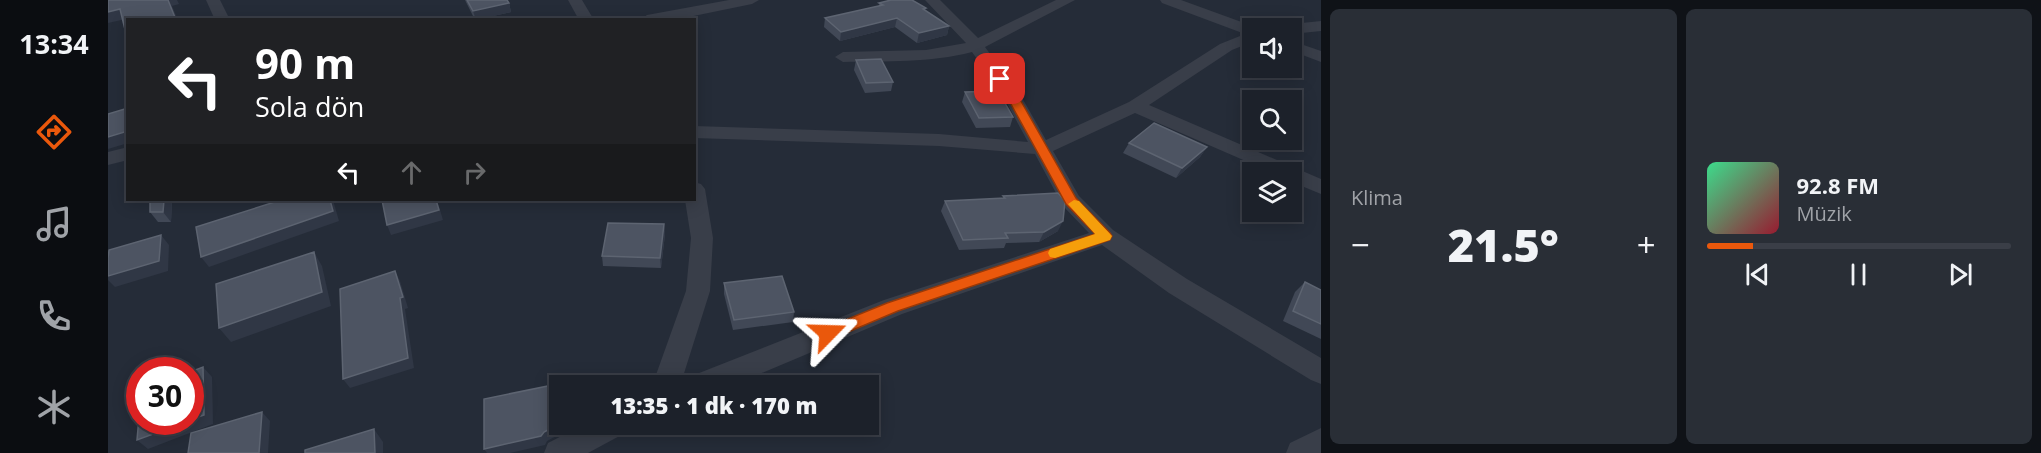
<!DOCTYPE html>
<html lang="tr">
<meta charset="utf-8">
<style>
:root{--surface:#1c212a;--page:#292e36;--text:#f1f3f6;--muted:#a0a3a8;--line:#3a3e47;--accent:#ea580c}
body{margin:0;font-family:"Open Sans",sans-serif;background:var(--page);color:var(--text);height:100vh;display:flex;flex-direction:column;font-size:22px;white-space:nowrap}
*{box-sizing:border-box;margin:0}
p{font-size:20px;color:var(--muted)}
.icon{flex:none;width:33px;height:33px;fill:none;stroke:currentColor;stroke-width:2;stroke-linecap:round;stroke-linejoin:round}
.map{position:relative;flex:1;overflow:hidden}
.panel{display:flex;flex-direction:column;gap:9px;padding:9px;background:#0f1217;width:720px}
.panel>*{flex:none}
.hud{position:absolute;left:18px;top:18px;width:570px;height:183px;border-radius:0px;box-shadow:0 3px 15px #0003,0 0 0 2px var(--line);background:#202124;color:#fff;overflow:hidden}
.fabs{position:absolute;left:1134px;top:18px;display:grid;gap:12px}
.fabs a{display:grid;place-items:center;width:60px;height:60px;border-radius:0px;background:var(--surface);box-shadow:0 3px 15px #0003,0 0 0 2px var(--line);font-size:30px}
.speed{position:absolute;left:18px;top:357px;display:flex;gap:12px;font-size:30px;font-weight:700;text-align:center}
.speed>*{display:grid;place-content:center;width:78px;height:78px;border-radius:50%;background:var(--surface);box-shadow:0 3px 15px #0003,0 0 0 2px var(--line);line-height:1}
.speed .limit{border:9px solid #d22;background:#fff;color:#111}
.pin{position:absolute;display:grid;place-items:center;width:51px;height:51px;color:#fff;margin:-26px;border-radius:12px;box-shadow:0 3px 9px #0006}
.me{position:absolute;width:66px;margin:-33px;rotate:68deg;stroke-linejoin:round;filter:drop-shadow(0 0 4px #0008)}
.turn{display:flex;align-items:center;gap:21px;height:126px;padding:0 30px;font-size:27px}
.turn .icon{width:78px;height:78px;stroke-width:2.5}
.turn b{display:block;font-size:42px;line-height:51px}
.lanes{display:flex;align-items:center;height:57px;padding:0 30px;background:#0003;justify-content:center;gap:30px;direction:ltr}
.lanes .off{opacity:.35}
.big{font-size:45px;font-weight:800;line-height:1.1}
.panel .widget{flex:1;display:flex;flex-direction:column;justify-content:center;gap:9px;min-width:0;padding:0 21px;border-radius:9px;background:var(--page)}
.song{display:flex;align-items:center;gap:18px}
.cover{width:72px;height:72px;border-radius:9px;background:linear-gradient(135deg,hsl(150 70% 55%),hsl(350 70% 35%))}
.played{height:6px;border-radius:3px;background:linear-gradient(90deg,var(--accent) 15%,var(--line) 15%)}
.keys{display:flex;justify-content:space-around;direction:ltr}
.heat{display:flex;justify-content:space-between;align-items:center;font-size:33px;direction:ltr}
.panel .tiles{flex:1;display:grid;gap:9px;grid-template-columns:repeat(2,1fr)}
.trip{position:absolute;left:441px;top:375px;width:330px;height:60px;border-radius:0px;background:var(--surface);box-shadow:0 3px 15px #0003,0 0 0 2px var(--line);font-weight:800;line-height:60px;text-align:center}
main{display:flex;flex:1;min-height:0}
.tab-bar{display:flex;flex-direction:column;width:108px;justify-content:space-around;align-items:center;background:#0b0d11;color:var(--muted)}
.tab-bar .icon{width:42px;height:42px}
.tab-bar .on{color:var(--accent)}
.tab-bar b{font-size:27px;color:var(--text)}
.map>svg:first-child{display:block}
</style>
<main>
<nav class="tab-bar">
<b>13:34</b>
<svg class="icon on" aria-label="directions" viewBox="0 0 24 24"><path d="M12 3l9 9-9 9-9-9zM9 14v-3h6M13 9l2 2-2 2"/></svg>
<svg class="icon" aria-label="music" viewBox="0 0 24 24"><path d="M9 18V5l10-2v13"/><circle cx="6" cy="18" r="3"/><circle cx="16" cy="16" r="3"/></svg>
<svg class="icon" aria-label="phone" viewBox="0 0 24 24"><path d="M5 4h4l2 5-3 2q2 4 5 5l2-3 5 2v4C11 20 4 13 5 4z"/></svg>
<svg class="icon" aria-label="climate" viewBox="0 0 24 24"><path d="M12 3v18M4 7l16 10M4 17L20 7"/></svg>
</nav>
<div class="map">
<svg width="1213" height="453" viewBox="0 0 1213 453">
<rect width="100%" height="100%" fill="#252c38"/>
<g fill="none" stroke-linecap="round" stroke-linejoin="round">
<!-- minor -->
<g fill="#393e49" fill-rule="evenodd">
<path d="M98 0H112L122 20H107Z"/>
<path d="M460 0H474L486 20H471Z"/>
<path d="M621 0H651L644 4 566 20H532L539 15Z"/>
<path d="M817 0H832L870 38 948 0H967L877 47 913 96 938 140 1021 102 1112 44 1137 34 1054 3 1052 0H1073L1150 28H1144V42L1124 50 1041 105 1213 179V194L1184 182V172H1163L1027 113 945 151 971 196 1005 230 1079 279 1213 358V384L1203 380 1061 293 994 245 794 314 623 386H577L581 377 776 300 981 233 955 206 927 154 831 146 586 138V126L831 134 920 142 895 96 864 52C822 63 778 61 735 62L727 57 735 52 818 50 858 43Z"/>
<path d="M1213 21V31L1184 34V28H1176L1184 24Z"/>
<path d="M1184 41 1213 51V62L1184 51Z"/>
<path d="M20 147V160L0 165V152Z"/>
<path d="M586 182 593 184 597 189 605 238 602 291 572 386H544L578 291 583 238 577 200H586Z"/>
<path d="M477 424H521L517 433 480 453H436L440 443Z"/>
<path d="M1213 428V453H1178L1182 443Z"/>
</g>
</g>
<!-- wall -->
<g fill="#414856">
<path d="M357 0H399L401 3 403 12 367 20Z"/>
<path d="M771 3 818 8 817 10 841 26 839 35 809 43 787 27 732 41 716 27 717 18 771 6Z"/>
<path d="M748 60 785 82 783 91 757 93 746 70Z"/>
<path d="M857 92 905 117 902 127 868 128 854 102Z"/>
<path d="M1021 143 1099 147 1092 157 1068 178 1015 153Z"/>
<path d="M895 196 950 231 931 242 898 243 896 248 851 250 833 211 837 201 895 198Z"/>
<path d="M42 200H64L63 222H50L42 212Z"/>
<path d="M556 224 557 234 553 268 495 266 494 256Z"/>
<path d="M1197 282 1213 290V339L1175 321 1187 292Z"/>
<path d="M616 283 686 312 685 322 625 330 616 294Z"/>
</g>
<!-- shaded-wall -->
<g fill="#303745">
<path d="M60 0H69L71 4 64 6 70 20H68Z"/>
<path d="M401 3 403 12 368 20 365 11Z"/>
<path d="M12 9 18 19 0 23V12Z"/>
<path d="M789 18 787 27 732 41 733 32Z"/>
<path d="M841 26 839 35 809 43 811 33Z"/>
<path d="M20 131V143L0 149V137Z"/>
<path d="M1099 147 1092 157 1068 178 1074 168Z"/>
<path d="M56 200H64L63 222 55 212Z"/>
<path d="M222 200H225L231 221 101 267 93 257Z"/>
<path d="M328 200H329L335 220 283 235 279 225Z"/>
<path d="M955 221 950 231 931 242 936 232Z"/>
<path d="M556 224 557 234 553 268 552 258Z"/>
<path d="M53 235 61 245 60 271 7 287 0 280V276Z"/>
<path d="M206 252 214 266 223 306 123 342 111 328Z"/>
<path d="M287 271 292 281 300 308 297 309 306 368 242 388 235 379Z"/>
<path d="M95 367 104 377 105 424 40 449 29 440 78 422H82Z"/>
<path d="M445 385 448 394 452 434 439 441 437 445 402 453H379L376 449Z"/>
<path d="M154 412 162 421 160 453H151Z"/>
<path d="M266 429 275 442V453H267Z"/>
</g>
<!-- building -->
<g fill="#4d5462" stroke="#5d6471" stroke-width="1.5">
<path d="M0 0H60L68 20H20V42L12 9 0 12Z"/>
<path d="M359 0H399L401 3 365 11Z"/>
<path d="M783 0H804L818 8 815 9 841 26 811 33 789 18 733 32 717 18 775 5 771 3Z"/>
<path d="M773 59 785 82 758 83 748 60Z"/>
<path d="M890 91 905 117 871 118 857 92Z"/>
<path d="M20 108V131L0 137V114Z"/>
<path d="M1046 123 1099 147 1074 168 1021 143Z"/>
<path d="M950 193 957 201 955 221 936 232 897 233 900 238 855 240 837 201 897 198 895 196Z"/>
<path d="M42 200H56L55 212H42Z"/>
<path d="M173 200H222L225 211 93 257 88 227Z"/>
<path d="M274 200H328L331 210 279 225Z"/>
<path d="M500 223 556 224 552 258 494 256Z"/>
<path d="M53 235 51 261 0 276V259L1 250Z"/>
<path d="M206 252 214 292 111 328 108 284Z"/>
<path d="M287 271 295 297 292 298 300 358 235 379 232 289Z"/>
<path d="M674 276 686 312 626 320 616 283Z"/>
<path d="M1197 282 1213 290V324L1185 311Z"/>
<path d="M95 367 96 415 82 420V372Z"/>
<path d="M445 385 449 425 436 432 433 436 376 449V399Z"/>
<path d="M32 406V422H78L29 440Z"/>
<path d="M154 412 151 453H80L83 433Z"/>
<path d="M266 429 267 453H197V450Z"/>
</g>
<!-- route -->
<path fill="#ea580c" stroke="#983908" stroke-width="1.5" d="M892 76 895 77 910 96 968 198 1002 233 1004 236 1002 240 790 311 726 338 720 340 715 338 712 333 715 329 779 303 987 234 958 204 899 97 886 79Z"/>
<!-- slow -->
<path fill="#f59e0b" d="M966 200 971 201 1004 236 1002 240 947 258 942 257 940 253 942 249 987 234 960 204Z"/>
</svg>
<div class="fabs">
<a><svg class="icon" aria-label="sound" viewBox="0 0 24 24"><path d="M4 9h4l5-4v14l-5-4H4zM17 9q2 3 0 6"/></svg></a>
<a><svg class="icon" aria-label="search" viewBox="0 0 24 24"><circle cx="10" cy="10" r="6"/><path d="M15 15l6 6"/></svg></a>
<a><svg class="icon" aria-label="layers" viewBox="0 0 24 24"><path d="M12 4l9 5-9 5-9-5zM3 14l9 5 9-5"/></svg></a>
</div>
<div class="speed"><div class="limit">30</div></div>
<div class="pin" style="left:892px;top:79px;background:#d93025"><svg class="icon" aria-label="arrive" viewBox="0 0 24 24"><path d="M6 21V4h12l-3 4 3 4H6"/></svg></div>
<svg class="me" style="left:720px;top:333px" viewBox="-20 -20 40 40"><path d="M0-17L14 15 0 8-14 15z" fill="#ea580c" stroke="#fff" stroke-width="4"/></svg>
<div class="trip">13:35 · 1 dk · 170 m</div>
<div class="hud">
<div class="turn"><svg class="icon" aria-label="left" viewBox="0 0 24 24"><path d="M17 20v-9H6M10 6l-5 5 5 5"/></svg><div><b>90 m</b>Sola dön</div></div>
<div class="lanes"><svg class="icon" aria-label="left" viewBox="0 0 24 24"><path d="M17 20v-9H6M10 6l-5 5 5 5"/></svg><svg class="icon off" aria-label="ahead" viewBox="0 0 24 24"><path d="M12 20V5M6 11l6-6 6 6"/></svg><svg class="icon off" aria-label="right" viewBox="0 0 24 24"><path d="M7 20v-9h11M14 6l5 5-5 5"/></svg></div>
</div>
</div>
<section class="panel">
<div class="tiles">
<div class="widget"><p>Klima</p>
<div class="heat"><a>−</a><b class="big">21.5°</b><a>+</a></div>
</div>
<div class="widget">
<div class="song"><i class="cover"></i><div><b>92.8 FM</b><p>Müzik</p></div></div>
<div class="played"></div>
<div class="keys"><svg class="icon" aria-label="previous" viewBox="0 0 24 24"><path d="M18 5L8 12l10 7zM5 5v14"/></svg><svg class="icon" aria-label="pause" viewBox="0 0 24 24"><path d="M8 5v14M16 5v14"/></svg><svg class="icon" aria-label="next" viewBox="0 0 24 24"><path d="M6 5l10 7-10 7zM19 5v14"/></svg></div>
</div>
</div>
</section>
</main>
